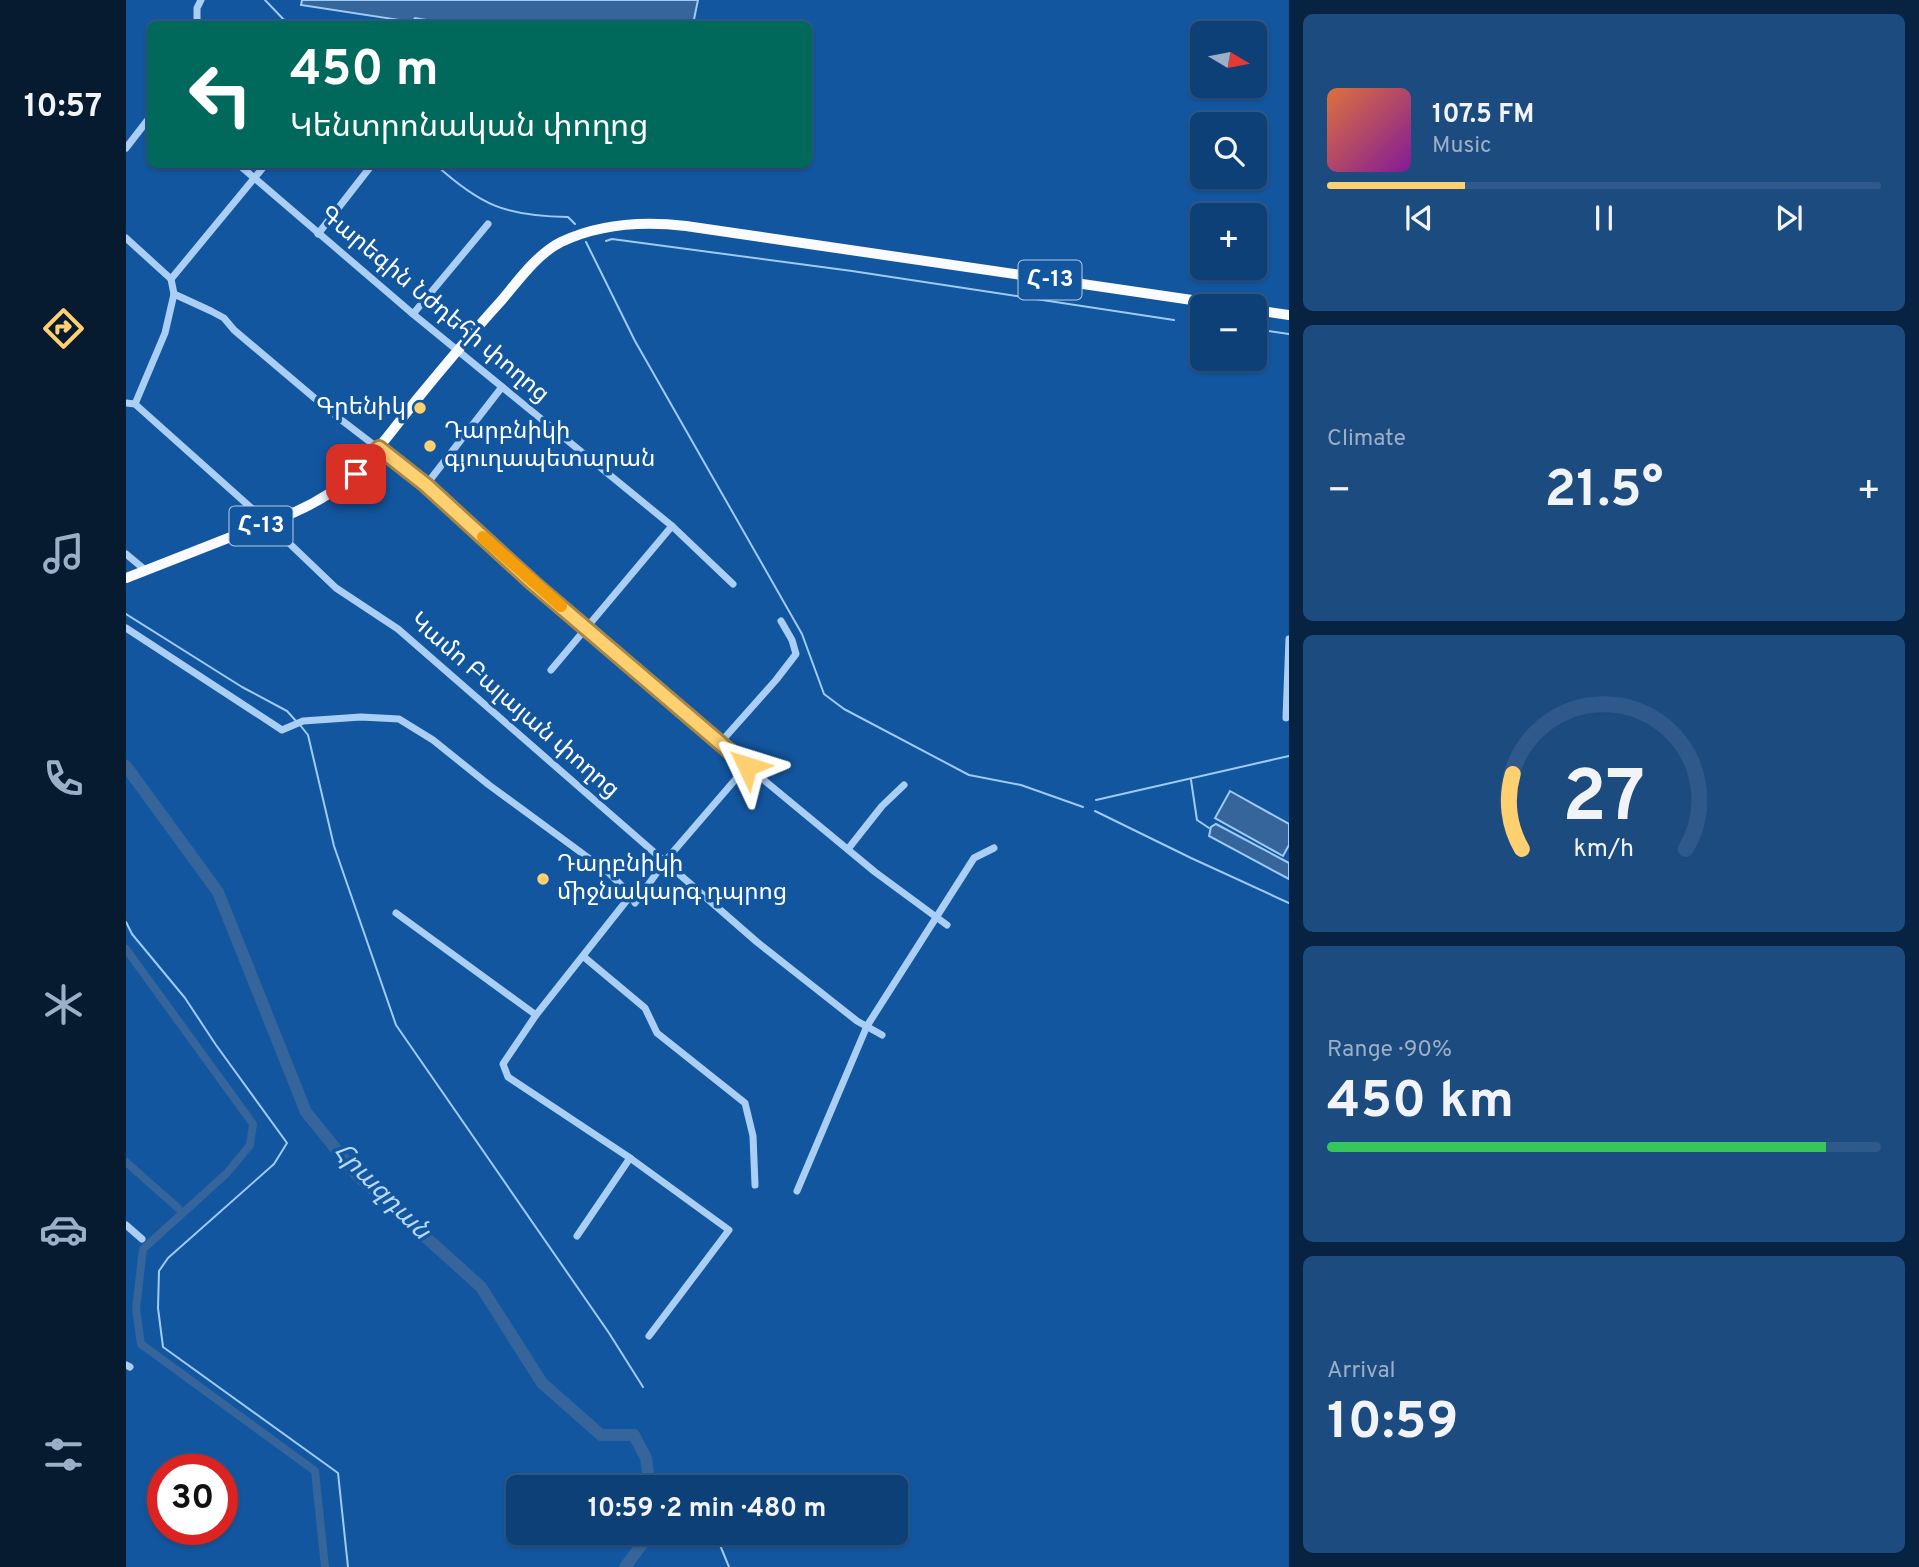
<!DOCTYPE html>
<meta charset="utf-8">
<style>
:root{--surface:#0e4078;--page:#1c4b80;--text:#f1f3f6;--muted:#9bafc6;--line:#2e598a;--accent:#ffd06f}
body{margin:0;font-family:Overpass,"Noto Sans Armenian",sans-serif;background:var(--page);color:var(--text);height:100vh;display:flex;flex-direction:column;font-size:26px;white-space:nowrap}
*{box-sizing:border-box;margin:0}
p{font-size:23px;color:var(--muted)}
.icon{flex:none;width:38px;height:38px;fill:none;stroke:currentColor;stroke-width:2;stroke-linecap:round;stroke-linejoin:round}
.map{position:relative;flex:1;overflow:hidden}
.panel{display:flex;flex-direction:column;gap:14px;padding:14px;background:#082342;width:630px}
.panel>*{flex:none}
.hud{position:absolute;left:21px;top:21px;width:665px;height:147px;border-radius:10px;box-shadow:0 2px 5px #0004,0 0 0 2px var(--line);background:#00695c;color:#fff;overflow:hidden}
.needle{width:46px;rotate:100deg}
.tools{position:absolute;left:1064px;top:21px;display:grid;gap:14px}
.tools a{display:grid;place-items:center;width:77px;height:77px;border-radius:10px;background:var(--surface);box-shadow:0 2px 5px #0004,0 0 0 2px var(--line);font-size:35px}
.speed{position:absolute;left:21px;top:1454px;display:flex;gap:14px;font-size:35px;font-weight:700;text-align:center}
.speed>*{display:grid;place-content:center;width:91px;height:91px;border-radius:50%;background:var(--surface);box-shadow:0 2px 5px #0004,0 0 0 2px var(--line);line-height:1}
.speed .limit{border:10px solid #d22;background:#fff;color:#111}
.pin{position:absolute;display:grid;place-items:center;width:60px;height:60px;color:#fff;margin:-30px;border-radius:14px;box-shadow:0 4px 10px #0006}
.me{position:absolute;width:77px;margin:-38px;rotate:311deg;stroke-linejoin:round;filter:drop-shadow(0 0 5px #0008)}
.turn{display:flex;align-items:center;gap:24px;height:147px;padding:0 28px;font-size:32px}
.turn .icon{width:91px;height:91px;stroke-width:2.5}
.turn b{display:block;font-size:49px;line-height:60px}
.big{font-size:52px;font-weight:700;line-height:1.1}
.panel .widget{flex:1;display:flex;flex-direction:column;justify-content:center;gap:10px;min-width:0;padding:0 24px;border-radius:10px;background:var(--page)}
.panel .dial{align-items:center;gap:0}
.dial svg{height:182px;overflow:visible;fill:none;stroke:var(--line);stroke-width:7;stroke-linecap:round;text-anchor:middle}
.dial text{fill:var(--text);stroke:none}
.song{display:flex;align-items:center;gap:21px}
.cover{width:84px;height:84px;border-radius:10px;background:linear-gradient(135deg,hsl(20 70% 55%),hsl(290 70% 35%))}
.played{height:7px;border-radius:4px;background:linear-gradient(90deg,var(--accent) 25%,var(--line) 25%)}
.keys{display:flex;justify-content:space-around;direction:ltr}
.heat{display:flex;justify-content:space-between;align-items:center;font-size:38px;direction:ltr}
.charge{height:10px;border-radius:5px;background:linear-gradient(90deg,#34c759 90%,var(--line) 0)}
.trip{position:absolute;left:380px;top:1475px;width:402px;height:70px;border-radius:10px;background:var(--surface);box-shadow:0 2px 5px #0004,0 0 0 2px var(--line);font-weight:700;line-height:70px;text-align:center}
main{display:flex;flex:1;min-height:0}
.tabs{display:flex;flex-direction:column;width:126px;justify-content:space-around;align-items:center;background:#061a30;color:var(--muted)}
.tabs .icon{width:49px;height:49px}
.tabs .on{color:var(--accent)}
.tabs b{font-size:32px;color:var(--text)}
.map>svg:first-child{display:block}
</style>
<main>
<nav class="tabs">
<b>10:57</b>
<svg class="icon on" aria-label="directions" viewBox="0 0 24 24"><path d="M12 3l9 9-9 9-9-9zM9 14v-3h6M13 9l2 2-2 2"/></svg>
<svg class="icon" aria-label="music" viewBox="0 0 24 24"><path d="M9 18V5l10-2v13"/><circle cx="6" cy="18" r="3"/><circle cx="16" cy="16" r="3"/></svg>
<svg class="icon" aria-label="phone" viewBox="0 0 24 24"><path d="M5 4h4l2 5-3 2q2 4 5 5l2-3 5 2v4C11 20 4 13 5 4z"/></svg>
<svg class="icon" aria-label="climate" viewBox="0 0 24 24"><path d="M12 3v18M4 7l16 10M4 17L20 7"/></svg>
<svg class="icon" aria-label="car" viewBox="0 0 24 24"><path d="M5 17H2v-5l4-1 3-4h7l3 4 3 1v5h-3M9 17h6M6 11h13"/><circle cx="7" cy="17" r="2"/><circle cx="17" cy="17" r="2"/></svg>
<svg class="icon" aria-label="filters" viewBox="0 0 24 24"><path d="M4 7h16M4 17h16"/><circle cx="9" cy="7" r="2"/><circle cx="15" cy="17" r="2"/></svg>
</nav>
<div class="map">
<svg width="1163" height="1567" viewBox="0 0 1163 1567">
<rect width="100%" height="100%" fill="#1356a0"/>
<!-- water -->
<g fill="#35659a" stroke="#9ecbf7" stroke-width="2">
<path d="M176 0H572L567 24H325L289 18 286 22 175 5Z"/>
<path d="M1104 791 1163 824V845L1157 856 1089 818Z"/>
<path d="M1090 824 1163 863V879L1083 836 1085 827Z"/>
</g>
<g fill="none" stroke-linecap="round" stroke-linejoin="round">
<!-- stream -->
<g stroke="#9ecbf7" stroke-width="2">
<path d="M139 0 162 24"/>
<path d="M309 164C355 206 380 216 442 217L449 224"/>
<path d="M480 241 486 239 726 271 1048 320"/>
<path d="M460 242 509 341 676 634 698 694 718 709 843 775 895 785 957 807"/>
<path d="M1067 321 1076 322"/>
<path d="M1129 329 1163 334"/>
<path d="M0 614 116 687 161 711 170 721"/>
<path d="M174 725 182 735 208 846 270 1025 483 1333 517 1387"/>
<path d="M1065 780 1071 820 1083 828"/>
<path d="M970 800 1163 756"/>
<path d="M969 811 1065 858 1163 903"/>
<path d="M0 922 6 934 59 998 90 1045 161 1143 148 1164 42 1258 33 1271 32 1308 37 1347 212 1473 222 1567"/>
<path d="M568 1477 572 1488"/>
<path d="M589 1533 603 1567"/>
</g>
<!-- canal -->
<g stroke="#35659a" stroke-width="8">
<path d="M0 949 127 1124 124 1145 101 1173 17 1249 10 1309 15 1344 189 1471 199 1567"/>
<path d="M0 1162 52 1208"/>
</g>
<!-- river -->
<g stroke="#35659a" stroke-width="12">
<path d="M0 766 92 892 180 1112 231 1175 355 1287 416 1383 475 1435H508L520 1458 524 1488"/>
<path d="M499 1567 520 1539 521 1533"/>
</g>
<!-- street -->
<g stroke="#abcff4" stroke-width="7">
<path d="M71 24V8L75 0"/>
<path d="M0 148 24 117"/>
<path d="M112 164 287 314 546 526 607 584"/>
<path d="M192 234 245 166"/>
<path d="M0 238 45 279 48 294 39 333 9 404"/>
<path d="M45 279 140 164"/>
<path d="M48 294 85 311 98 318 108 330 205 412 300 485 407 583 621 766 749 872 821 925"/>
<path d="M287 314 362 224"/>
<path d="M0 403 9 404 142 523 210 588 272 629 631 942 731 1021 756 1035"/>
<path d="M300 485 376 387"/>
<path d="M0 554 18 569"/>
<path d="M0 628 156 730 177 721 235 717 273 719 307 740 363 785 483 873 505 895 410 1015 377 1064 382 1077 504 1158 603 1230 523 1336"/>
<path d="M425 670 546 526"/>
<path d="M1160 718 1163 639"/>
<path d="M594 743 650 680 670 654 666 640 655 621"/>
<path d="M722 849 756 806 778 785"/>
<path d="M505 895 509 903 540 860 621 766"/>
<path d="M270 913 410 1015"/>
<path d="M458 957 519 1008 531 1033 619 1103 627 1136 629 1185"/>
<path d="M671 1191 741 1026 848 858 868 848"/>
<path d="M0 1225 16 1239"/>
<path d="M451 1236 504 1158"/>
<path d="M0 1365 4 1367"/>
</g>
<!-- primary -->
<g stroke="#f9fbff" stroke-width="10">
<path d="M1129 310 1163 315"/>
<path d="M0 578 169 512C232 484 250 450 292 398 319 365 346 333 375 301 392 281 411 254 435 242 475 223 518 221 560 226L1107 306"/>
</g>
</g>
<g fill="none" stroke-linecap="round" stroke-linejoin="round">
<defs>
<path id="route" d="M230 474 253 448 300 485 407 583 621 766"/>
</defs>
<!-- route casing -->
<use href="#route" stroke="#a68748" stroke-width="18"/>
<!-- route -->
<use href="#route" stroke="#ffd06f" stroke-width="12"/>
<!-- slow -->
<path stroke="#f59e0b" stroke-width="12" d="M357 537 435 606"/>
</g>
<!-- markers -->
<g fill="#ffd06f" stroke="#1356a0" stroke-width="2.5">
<circle cx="294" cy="408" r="7"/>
<circle cx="304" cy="446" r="7"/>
<circle cx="417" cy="879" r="7"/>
</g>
<g text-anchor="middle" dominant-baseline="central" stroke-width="7" stroke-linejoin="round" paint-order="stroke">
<!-- shield labels -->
<g fill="#1356a0" stroke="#b8cce2" stroke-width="2">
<rect x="892.5" y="260.5" width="63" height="39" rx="5"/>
<rect x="103.5" y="506.5" width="63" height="39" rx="5"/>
</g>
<g font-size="23" font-weight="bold" fill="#fff">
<text x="924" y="280">Հ-13</text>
<text x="135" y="526">Հ-13</text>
</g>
<!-- street labels -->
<g font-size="24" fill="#fff" stroke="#1356a0">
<text transform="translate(308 305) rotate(40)">Գարեգին Նժդեհի փողոց</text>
<text transform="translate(388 706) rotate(41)">Կամո Բալայան փողոց</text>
</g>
<!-- poi labels -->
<g font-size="24" fill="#fff" stroke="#1356a0" text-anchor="start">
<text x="280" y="408" text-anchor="end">Գրենիկ</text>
<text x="318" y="432">Դարբնիկի<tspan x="318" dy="28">գյուղապետարան</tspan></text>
<text x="431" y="865">Դարբնիկի<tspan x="431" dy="28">միջնակարգ դպրոց</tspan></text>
</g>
<!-- water labels -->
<g font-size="26" font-style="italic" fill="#b8d9fa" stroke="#1356a0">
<text transform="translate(255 1192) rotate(45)">Հրազդան</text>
</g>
</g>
</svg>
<div class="tools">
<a><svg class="needle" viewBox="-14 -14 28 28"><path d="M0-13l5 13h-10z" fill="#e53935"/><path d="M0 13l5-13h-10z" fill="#9bafc6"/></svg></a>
<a><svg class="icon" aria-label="search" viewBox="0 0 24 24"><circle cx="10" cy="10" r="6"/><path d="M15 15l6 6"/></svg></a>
<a>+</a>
<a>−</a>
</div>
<div class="speed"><div class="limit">30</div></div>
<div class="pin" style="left:230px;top:474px;background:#d93025"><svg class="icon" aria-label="arrive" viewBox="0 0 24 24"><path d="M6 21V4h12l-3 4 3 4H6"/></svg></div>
<svg class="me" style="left:621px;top:766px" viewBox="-20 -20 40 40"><path d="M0-17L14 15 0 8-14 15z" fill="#ffd06f" stroke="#fff" stroke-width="4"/></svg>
<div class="trip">10:59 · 2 min · 480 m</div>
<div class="hud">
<div class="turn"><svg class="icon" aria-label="left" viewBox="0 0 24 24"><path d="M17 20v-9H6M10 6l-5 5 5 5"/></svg><div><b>450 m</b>Կենտրոնական փողոց</div></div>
</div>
</div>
<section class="panel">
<div class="widget">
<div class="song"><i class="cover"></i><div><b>107.5 FM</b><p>Music</p></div></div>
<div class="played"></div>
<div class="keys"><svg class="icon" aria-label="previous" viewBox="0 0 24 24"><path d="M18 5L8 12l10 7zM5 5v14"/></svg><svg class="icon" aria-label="pause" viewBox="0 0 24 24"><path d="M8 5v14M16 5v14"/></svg><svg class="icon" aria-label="next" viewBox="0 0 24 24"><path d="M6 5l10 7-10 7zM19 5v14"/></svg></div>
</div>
<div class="widget"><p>Climate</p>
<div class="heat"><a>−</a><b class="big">21.5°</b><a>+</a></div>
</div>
<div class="widget dial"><svg viewBox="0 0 100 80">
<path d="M14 69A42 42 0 1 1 86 69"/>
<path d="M14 69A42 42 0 0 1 10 36" stroke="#ffd06f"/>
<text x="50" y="56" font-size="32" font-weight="700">27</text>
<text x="50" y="72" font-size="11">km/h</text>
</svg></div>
<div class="widget"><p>Range · 90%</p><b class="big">450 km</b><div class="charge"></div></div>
<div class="widget"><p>Arrival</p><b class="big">10:59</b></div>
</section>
</main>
